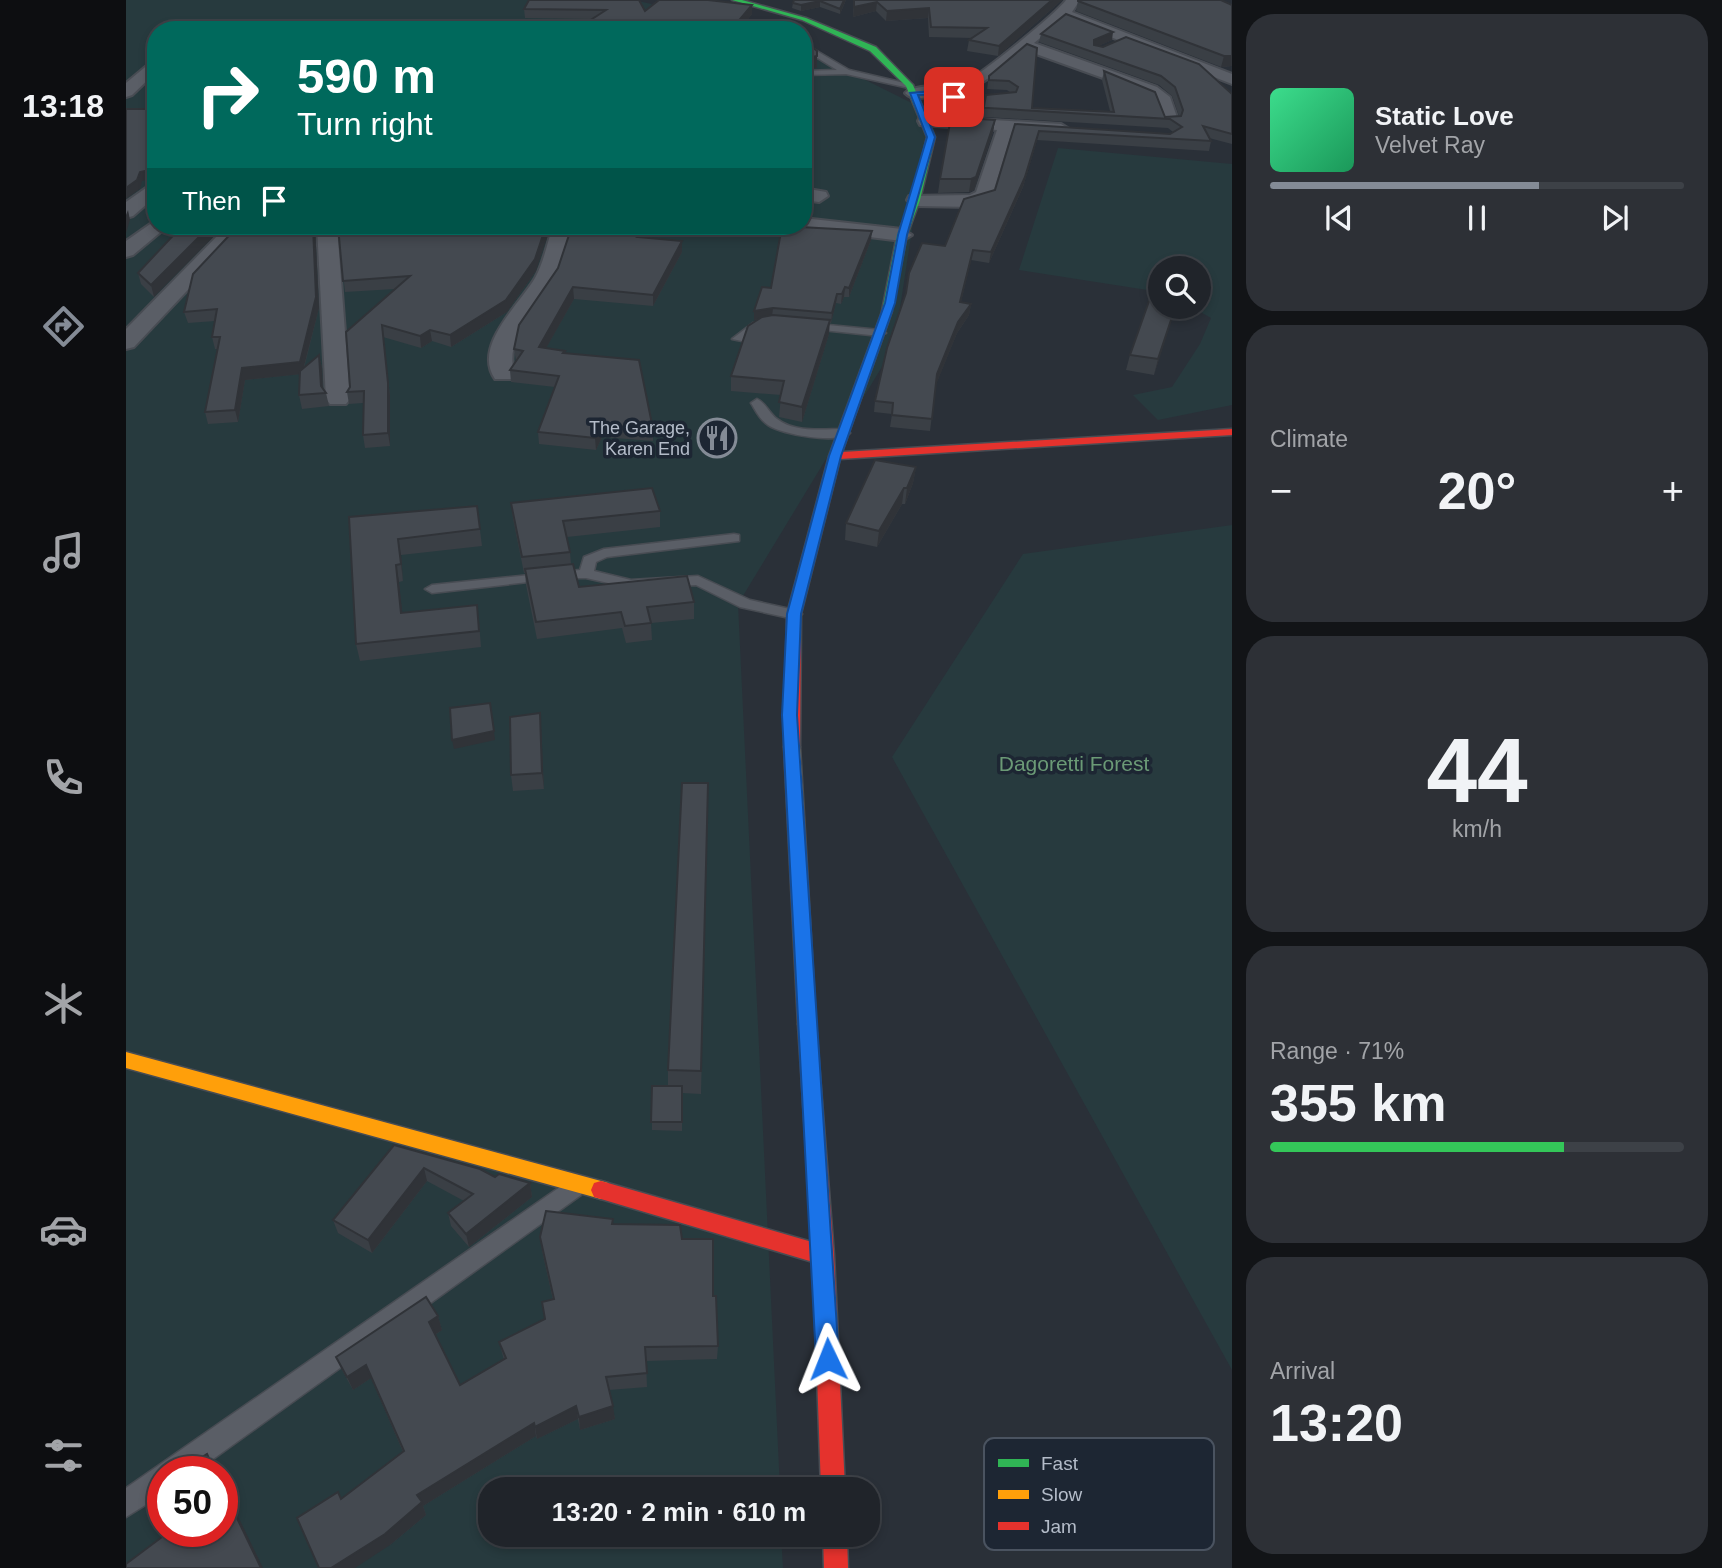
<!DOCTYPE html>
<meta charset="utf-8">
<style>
:root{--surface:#20242a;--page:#2d3036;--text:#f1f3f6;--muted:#a2a4a8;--line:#3d4147;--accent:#848b96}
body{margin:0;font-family:Helvetica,sans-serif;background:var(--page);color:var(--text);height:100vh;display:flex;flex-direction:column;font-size:26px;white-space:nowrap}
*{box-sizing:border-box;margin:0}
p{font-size:23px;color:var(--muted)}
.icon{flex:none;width:38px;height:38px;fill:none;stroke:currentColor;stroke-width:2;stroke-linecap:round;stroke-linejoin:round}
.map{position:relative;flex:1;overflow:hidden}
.side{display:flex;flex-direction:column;gap:14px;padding:14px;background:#121417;width:490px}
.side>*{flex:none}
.top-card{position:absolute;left:21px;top:21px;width:665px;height:214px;border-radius:28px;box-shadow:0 4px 10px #0003,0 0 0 2px var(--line);background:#00695c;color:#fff;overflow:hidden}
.buttons{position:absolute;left:1022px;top:256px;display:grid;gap:14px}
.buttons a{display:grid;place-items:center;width:63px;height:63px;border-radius:50%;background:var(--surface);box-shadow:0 4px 10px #0003,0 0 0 2px var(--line);font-size:35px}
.speed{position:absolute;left:21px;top:1456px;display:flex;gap:14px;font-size:35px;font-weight:700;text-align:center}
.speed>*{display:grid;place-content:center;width:91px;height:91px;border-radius:50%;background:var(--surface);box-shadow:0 4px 10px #0003,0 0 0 2px var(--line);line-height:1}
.speed .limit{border:10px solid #d22;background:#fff;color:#111}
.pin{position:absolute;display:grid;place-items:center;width:60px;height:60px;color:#fff;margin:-30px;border-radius:14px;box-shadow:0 4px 10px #0006}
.me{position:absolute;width:77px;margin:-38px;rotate:358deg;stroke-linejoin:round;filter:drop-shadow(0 0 5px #0008)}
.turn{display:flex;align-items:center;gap:24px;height:147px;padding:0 35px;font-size:32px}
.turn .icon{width:91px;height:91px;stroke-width:2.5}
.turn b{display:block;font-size:49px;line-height:60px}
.then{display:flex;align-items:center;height:66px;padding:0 35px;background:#0003;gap:14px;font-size:26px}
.big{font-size:52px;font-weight:700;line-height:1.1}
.side .tile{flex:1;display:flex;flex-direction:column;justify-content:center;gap:10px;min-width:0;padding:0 24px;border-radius:28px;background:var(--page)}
.side .dial{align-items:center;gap:0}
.dial b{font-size:91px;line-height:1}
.song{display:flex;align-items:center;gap:21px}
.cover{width:84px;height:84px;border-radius:10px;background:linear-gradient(135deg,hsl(150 70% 55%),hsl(150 70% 35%))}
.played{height:7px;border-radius:4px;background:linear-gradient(90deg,var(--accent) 65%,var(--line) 65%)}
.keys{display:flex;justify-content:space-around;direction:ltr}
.heat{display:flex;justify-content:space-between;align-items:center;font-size:38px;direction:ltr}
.charge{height:10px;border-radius:5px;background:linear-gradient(90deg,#34c759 71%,var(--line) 0)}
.trip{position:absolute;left:352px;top:1477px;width:402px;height:70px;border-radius:28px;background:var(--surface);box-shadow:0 4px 10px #0003,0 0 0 2px var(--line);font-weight:700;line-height:70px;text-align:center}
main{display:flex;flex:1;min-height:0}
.tab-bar{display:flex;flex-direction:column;width:126px;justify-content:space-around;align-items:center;background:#0d0e11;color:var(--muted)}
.tab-bar .icon{width:49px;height:49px}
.tab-bar .active{color:var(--accent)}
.tab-bar b{font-size:32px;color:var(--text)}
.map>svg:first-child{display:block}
</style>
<main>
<nav class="tab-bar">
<b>13:18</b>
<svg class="icon active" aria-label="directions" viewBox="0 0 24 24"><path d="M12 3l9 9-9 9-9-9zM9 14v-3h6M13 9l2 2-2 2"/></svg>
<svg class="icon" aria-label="music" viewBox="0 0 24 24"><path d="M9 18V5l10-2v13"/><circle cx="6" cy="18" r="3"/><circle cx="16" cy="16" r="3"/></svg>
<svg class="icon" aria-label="phone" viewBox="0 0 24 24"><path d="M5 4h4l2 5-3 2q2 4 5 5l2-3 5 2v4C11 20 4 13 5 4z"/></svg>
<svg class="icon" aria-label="climate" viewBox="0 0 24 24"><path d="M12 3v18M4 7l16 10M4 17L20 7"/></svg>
<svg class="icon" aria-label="car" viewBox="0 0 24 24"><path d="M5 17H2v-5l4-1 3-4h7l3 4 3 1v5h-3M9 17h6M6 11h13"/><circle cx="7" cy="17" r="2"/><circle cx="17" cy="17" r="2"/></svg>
<svg class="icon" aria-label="filters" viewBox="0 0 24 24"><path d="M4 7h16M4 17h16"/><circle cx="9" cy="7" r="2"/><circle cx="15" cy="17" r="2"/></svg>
</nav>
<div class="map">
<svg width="1106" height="1568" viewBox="0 0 1106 1568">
<rect width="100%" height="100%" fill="#2a3038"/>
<!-- green -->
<g fill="#273a3e" fill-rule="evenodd">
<path d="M0 0H508L637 30H30V226H677V49L808 114 792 191 768 347 612 604 654 1489H364V1535H655L657 1568H0ZM37 1472H96V1531H37Z"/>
<path d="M932 148 1106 164V405L1032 420 1007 395 1046 387 1074 344 1085 318 1064 306H1073V268H1034V292L893 270Z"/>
<path d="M1106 525V1370L766 757 897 554Z"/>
</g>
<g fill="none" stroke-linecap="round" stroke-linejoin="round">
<defs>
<g id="lane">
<path d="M677 43 723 70 787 85 783 88 720 74 677 75V71L711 70 677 49Z"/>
<path d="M639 321 643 322V326L634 328 616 341 606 339 627 323Z"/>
<path d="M681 323 754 330 760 333 754 336 677 328V324Z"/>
<path d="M631 399C640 403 643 413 651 419 669 433 696 429 718 429L724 433C711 444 657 435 642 425 634 420 630 411 625 403Z"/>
<path d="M608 534 613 535V541L481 557 470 562 468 571 505 580 572 576 624 600 673 611 676 614 673 617 668 619 614 607 570 585 505 588 460 578H438L306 593 299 589 306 585 454 570 458 557 478 549Z"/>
<path d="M447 1178 455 1181 458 1188 455 1195 69 1472H37V1494L0 1517V1488Z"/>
</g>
<g id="street">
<path d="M940 0H954L946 12 1106 74V84L938 19 908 43 1031 87 1044 97 1052 120 1050 124H1038L1029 99 1019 93 899 50C869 75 845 96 804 97 795 98 786 100 779 93 788 83 826 88 842 80 857 73 931 13 940 0Z"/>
<path d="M30 58V72L6 95 0 97V83Z"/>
<path d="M800 116 935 124 943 129 935 134 886 131 865 199 847 207 790 206 781 200 783 196 844 195 850 192 871 130 794 125 792 121 794 117Z"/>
<path d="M30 181V196L7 216 0 218V202Z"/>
<path d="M677 188 700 192 702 196 693 202 677 200Z"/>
<path d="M677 218 776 229 786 235 776 241 670 228 669 226H677Z"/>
<path d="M30 220V226H40L37 230 7 255 0 257V241Z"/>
<path d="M101 226H122L8 347 0 349V329Z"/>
<path d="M191 226H211L224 399 220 404H204L200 399Z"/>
<path d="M427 226H447C441 243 438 262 430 278 414 306 376 339 389 374L385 379H369C346 346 394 304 409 278 418 262 421 243 427 226Z"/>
</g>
<path id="fast" d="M606 0H616L680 18 750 47 787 85 809 137 794 200 781 235 765 313 756 311 771 235 786 200 801 137 780 86 744 51 676 20Z"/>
<g id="slow">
<path d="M666 742 674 747 690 1024 688 1029 681 1032 674 1029 672 1024 658 747Z"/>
<path d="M0 1052 475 1181 482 1183 485 1190 482 1197 475 1199 0 1068Z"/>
</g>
<g id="jam">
<path d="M757 309 766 311 716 452 1106 429V435L714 459 675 614 674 747 666 752 658 747 661 614 703 456Z"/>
<path d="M681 1016 688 1019 690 1024 708 1255 719 1489H695L687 1262 475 1199 468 1197 465 1190 468 1183 475 1181 686 1242 672 1024 674 1019Z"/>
<path d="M697 1535H721L722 1568H698Z"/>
</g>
</defs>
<!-- lane casing -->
<use href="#lane" stroke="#484c53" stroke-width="3"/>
<!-- street casing -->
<use href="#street" stroke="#484c53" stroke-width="4"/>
<!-- fast casing -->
<use href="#fast" stroke="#484c53" stroke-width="3"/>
<!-- slow casing -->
<use href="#slow" stroke="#484c53" stroke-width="3"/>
<!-- jam casing -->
<use href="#jam" stroke="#484c53" stroke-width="3"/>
<!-- lane -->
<use href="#lane" fill="#5a5e66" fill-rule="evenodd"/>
<!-- street -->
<use href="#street" fill="#5a5e66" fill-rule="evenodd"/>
<!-- fast -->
<use href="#fast" fill="#30b455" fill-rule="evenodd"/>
<!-- slow -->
<use href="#slow" fill="#ff9f0a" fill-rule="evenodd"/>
<!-- jam -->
<use href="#jam" fill="#e5322d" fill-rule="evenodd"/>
</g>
<!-- wall -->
<g fill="#3a3f45">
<path d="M720 0 714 14 694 7 675 11 666 8 667 3Z"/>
<path d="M728 0H936L872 56 841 51 843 40 847 38 803 37 802 18 760 21 750 11 727 17Z"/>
<path d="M952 1 1106 5V66L1095 67 950 11Z"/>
<path d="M398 9 519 11 626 14 613 30H463V21L466 19 399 18Z"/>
<path d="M915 34 986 40 972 46 1106 94V144L1083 138 1085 141 1083 151 911 140 897 187 863 263 845 260 835 302 845 304 843 315 831 333 810 384 804 431 764 427 766 414 748 412 749 401 819 246 869 190 889 124 1044 134 1047 132 1042 128 826 115 828 106H858L885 93 881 90 861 89 863 76 901 44 906 108 984 111 976 80 978 71 1039 117 1053 116 1046 96 1033 85 913 42Z"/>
<path d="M677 39 691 68H688L687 77 685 83H677Z"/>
<path d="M869 120 867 132 848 190 843 192 812 193 814 179Z"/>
<path d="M77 226 28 297 15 284 12 273Z"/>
<path d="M112 226H189L193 308 178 368 193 355 196 368 197 388 200 393 203 406 176 409 173 395 174 374 119 380 112 422 82 424 79 412 91 349H89L86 337 89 321 62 323 58 312Z"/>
<path d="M212 226 410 271 381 312 325 347 306 341 295 348 257 337 264 396V446L239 448 237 435V403L223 404 221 392 224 387 269 289 219 292Z"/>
<path d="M446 226H521V234L518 237 556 241V252L527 306 448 299 420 348 439 351V353L527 429V441L476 437 470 450 413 444 412 432 429 387 385 382 384 370 390 361 388 349 432 268Z"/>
<path d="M745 240 723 297H718L715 304 710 303 705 323H703V334L676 422 653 417 655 395 605 391V376L631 320H628V311L645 288Z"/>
<path d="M1042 311H1048L1028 375 1000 370 1004 355Z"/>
<path d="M790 467 787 483 779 504H776L751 547 719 540 720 523Z"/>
<path d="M385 503 534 511V527L441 537 444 552 445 564 453 587 568 602V619L525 623 526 640 500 643 496 628 411 639 400 585 399 573H398L387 519Z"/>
<path d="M351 506 356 546 275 555 277 581 273 582 276 613 353 622 355 647 234 661 230 644 223 517Z"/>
<path d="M415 729 418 789 387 791 385 775Z"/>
<path d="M582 783 575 1094 556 1093V1131L526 1130V1086H542V1070Z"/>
<path d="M268 1145 369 1177 404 1183 406 1197 343 1247 325 1226 322 1213 338 1201 301 1181 246 1253 212 1233 207 1220Z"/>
<path d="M487 1224 556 1239 587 1296 592 1346 591 1359 520 1361 521 1387 483 1390 489 1419 454 1430 452 1419 411 1439 410 1436 297 1506 300 1515 264 1545 215 1499 277 1452 245 1378 227 1390 216 1370 210 1357 312 1316 316 1330 309 1335 334 1385 378 1360 373 1342 419 1319 427 1300 416 1251 414 1237Z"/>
</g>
<!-- shaded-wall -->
<g fill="#303338">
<path d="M718 0H720L714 14V9Z"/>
<path d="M926 0H936L872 56 873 46Z"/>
<path d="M694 1V7L675 11V5Z"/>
<path d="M751 2 750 11 727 17 728 7Z"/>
<path d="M626 5V14L613 30H605Z"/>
<path d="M803 8 802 18 760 21 761 11Z"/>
<path d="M987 32 986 40 966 49 968 40Z"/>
<path d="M691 56V68H688L687 77 685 83 686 71 677 70V59Z"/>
<path d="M1098 56H1106V66L1095 67Z"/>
<path d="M869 120 867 132 848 190 843 192 845 179Z"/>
<path d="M913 131 911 140 897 187 863 263 865 252Z"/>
<path d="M28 169 30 178 16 181 14 189 0 199V188L14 172Z"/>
<path d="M2 210 4 220 0 233V215Z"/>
<path d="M84 226H98L28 297 25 285Z"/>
<path d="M187 226H189L193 308 176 374 119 380 112 422 109 410 116 368Z"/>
<path d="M420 226H425L410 271 381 312 325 347 324 335Z"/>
<path d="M518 226H521V234L511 248V237Z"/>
<path d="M746 231 745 240 723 297V288Z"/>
<path d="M556 241V252L527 306V295Z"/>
<path d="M847 250 845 260 832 313 834 302Z"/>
<path d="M447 287 448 299 414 359 413 347Z"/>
<path d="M719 287 718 297 715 304 716 294Z"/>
<path d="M711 294 710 303 705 323 706 313Z"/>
<path d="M845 304 843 315 831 333 810 385 811 374 832 322Z"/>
<path d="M647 308 646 317 628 320V311Z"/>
<path d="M1048 311 1044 326 1028 375 1032 359Z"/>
<path d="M704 320 703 334 676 422V407Z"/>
<path d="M256 325 264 396V446L262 433Z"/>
<path d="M304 330 306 341 295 348 294 336Z"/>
<path d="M193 355 196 368 197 393 195 386Z"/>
<path d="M475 425 476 437 470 450 469 438Z"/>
<path d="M790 467 787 483 779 504 781 488Z"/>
<path d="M778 488 776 504 751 547 753 531Z"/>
<path d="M272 539 275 555 277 581 275 564Z"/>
<path d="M270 565 273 582 278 629 275 613Z"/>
<path d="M414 713 415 729 418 789 416 773Z"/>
<path d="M368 731 369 740 328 749 326 740Z"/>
<path d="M298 1168 301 1181 246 1253 242 1240Z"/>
<path d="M404 1183 406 1197 343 1247 340 1234Z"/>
<path d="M312 1316 316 1330 307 1336 303 1322Z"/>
<path d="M240 1365 245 1378 227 1390 221 1377Z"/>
<path d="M450 1406 452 1419 411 1439 409 1427Z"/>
<path d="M487 1406 489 1419 454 1430 453 1417Z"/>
<path d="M408 1423 410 1436 297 1506 300 1515 264 1545 229 1568H205L291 1495Z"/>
<path d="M96 1483 137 1568H135L96 1487Z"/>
</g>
<!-- building -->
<g fill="#444950" stroke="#303338" stroke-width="2">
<path d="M403 0H513L519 11 533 0H582L626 5 605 30H499L503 26 463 21 480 10 398 9Z"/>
<path d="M668 0H718L714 9 694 1 675 5 667 3Z"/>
<path d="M728 0H926L873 46 843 40 861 28 805 27 803 8 761 11 751 2 728 7Z"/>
<path d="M952 0H1095L1106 5V56H1098L952 1Z"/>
<path d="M940 14 987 32 968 40V45L977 47 1000 37 1073 64 1106 94V134L1077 126 1085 141 913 131 899 177 865 252 847 250 834 302 845 304 832 322 811 374 806 419 766 415 767 403 749 401 761 348 780 293 783 273 796 243 819 246 838 199 869 190 889 124 1044 134 1056 127 1044 119 828 106H858L860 95 890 92 892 87 883 81 863 80V76L901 44 911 48 906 108 988 112 978 71 1029 92 1039 117 1055 116 1057 110 1049 87 1035 76 915 34Z"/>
<path d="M656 20 667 30H651Z"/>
<path d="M677 39 691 51V56L677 59Z"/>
<path d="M677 65H688L686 71H677Z"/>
<path d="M0 109H30V172L28 169 14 172 11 180 0 188Z"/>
<path d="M825 117 869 120 850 177 845 179H814Z"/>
<path d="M56 226H84L25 285 12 273Z"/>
<path d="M112 226H187L190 297 174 362 116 368 109 410 79 412 94 337H86L91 309 58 312 67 274Z"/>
<path d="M212 226H420L409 259 380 300 324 335 304 330 294 336 256 325 262 383V433L237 435 238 391 221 392 224 387 220 332 284 276 217 281Z"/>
<path d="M446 226H518L511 237 556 241 527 295 447 287 413 347 439 351 437 353 513 360 527 429 475 425 469 438 412 432 433 376 384 370 397 351 388 349 393 325 432 268Z"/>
<path d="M656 226 746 231 723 288 719 287 716 294H711L706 313 647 308 628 311 636 287 645 288Z"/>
<path d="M1038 260 1051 264V268H1035Z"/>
<path d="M1034 270V306H1043L1042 311H1048L1032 359 1004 355Z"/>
<path d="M647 315 704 320 676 407 653 402 658 381 605 376 622 326 636 317Z"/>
<path d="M193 355 195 386 200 393 173 395 174 371Z"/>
<path d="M749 460 790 467 781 488H778L753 531 720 523Z"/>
<path d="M526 488 534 511 437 521 444 552 396 557 385 503Z"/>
<path d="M351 506 354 529 272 539 275 564 270 565 275 613 351 605 353 631 230 644 223 517Z"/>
<path d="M447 564 453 587 561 576 568 602 521 607 525 623 499 626 495 612 410 622 399 569Z"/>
<path d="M364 703 368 731 326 740 324 708Z"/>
<path d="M414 713 416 773 385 775 384 717Z"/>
<path d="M556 783H582L575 1071 542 1070Z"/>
<path d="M526 1086H556V1122H525Z"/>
<path d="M268 1145 354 1169 369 1177 373 1174 404 1183 340 1234 322 1213 347 1194 298 1168 242 1240 207 1220Z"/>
<path d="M420 1211 487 1219 486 1224 554 1225 556 1239H587V1296H590L592 1346 519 1347 521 1373 480 1377 487 1406 453 1417 450 1406 409 1427 408 1423 291 1495 296 1502 259 1534 205 1568H193L171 1518 212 1492 215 1499 278 1451 240 1365 221 1377 210 1357 300 1297 312 1316 303 1322 334 1385 380 1358 373 1342 419 1319 416 1302 428 1299 414 1237Z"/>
<path d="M81 1454 89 1472H53Z"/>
<path d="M96 1487 135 1568H0V1564L44 1531H96Z"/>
</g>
<!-- route -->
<path fill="#1a73e8" stroke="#114b97" stroke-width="2" d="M820 90 831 95V99L818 94 792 95 809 137 781 235 769 303 715 456 675 614 671 715 713 1359 710 1367 702 1370 694 1367 690 1359 656 715 661 614 703 456 759 303 772 235 801 137 784 93Z"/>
<!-- icons -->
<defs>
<symbol id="restaurant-ring" viewBox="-11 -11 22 22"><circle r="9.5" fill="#1d2633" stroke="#848b96" stroke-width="1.5"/><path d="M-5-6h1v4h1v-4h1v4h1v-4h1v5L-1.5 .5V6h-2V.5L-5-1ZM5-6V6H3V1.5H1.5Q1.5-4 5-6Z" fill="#848b96"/></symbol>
</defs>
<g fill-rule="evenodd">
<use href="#restaurant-ring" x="569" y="416" width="44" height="44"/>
</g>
<g text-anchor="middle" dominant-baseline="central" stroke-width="7" stroke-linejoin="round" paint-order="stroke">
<!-- far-poi labels -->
<g font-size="18" fill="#b4bcc9" stroke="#1d2633" text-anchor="end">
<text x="564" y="428">The Garage,<tspan x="564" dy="21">Karen End</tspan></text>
</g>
<!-- park labels -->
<g font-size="21" fill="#6b9a76" stroke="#1d2633">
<text x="948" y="763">Dagoretti Forest</text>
</g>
</g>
<!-- legend -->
<rect x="858" y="1438" width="230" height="112" rx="10" fill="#1d2633" stroke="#4a5360" stroke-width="2"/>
<rect x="872" y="1459" width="31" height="8" fill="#30b455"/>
<rect x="872" y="1490" width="31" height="9" fill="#ff9f0a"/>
<rect x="872" y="1522" width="31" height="8" fill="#e5322d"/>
<g font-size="19" fill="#b4bcc9">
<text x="915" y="1470">Fast</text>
<text x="915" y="1501">Slow</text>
<text x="915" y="1533">Jam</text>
</g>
</svg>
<div class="buttons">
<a><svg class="icon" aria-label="search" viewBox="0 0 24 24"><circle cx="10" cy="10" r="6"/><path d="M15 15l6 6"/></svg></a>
</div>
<div class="speed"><div class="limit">50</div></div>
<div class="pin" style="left:828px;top:97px;background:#d93025"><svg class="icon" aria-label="arrive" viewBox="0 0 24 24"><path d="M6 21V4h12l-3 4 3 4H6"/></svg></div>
<svg class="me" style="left:702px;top:1359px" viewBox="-20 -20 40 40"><path d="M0-17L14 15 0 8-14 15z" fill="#1a73e8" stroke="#fff" stroke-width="4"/></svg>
<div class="trip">13:20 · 2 min · 610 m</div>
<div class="top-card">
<div class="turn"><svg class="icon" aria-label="right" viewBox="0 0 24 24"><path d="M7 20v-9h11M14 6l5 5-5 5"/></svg><div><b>590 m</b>Turn right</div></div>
<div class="then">Then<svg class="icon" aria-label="arrive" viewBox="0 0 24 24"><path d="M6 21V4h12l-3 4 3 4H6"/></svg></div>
</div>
</div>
<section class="side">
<div class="tile">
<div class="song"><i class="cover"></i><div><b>Static Love</b><p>Velvet Ray</p></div></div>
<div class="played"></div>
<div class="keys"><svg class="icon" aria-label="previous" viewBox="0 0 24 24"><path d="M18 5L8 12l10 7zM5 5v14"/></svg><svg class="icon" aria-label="pause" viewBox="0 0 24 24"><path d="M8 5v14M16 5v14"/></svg><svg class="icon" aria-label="next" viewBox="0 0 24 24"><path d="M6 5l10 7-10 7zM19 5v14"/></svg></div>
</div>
<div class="tile"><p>Climate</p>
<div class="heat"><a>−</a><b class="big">20°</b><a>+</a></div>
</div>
<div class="tile dial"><b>44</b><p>km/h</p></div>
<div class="tile"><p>Range · 71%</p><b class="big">355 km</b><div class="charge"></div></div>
<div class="tile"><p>Arrival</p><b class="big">13:20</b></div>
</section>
</main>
